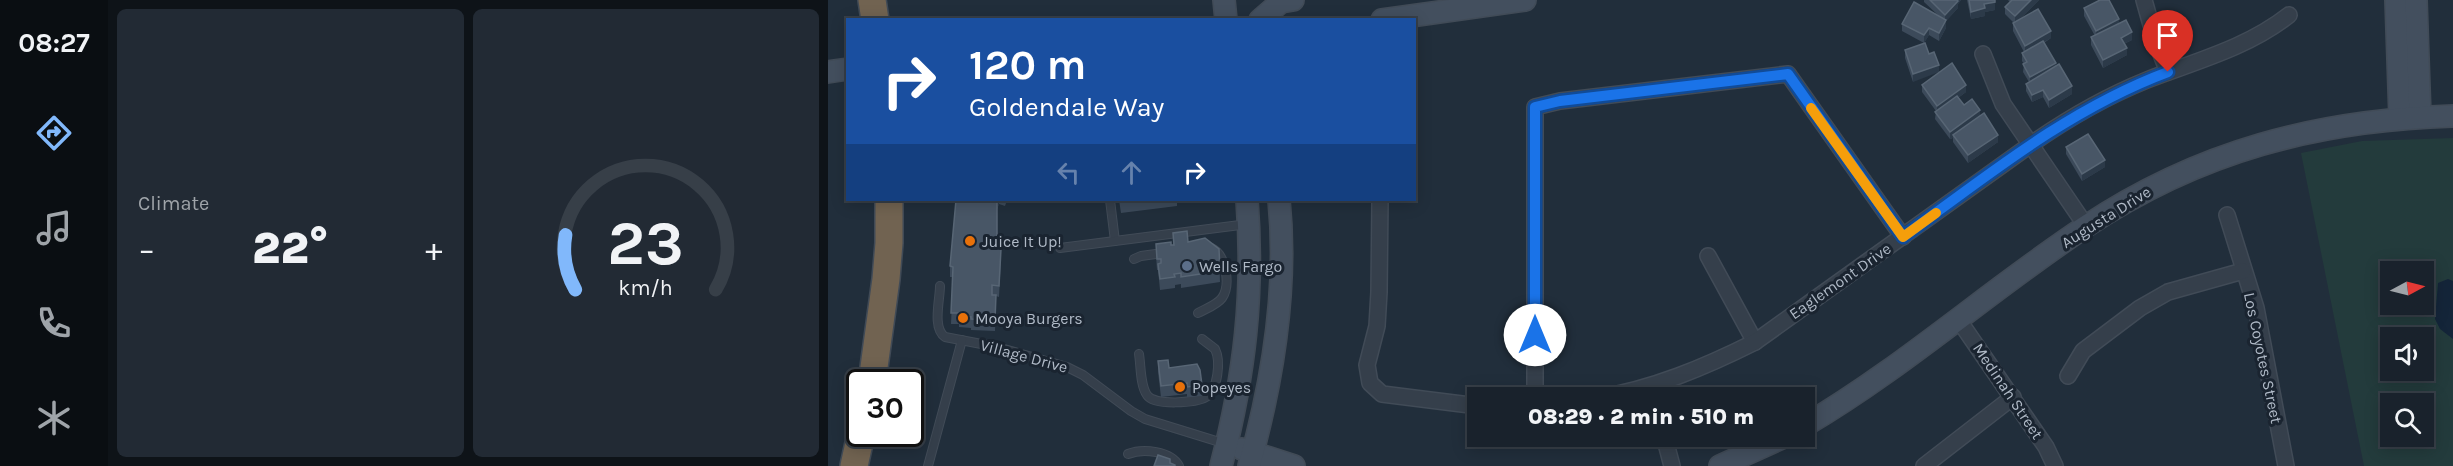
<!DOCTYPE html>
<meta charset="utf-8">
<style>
:root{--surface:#19222c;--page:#222a34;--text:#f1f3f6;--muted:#9fa4a9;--line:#373f48;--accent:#81b8fb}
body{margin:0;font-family:Karla,sans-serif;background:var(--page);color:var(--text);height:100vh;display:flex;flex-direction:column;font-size:22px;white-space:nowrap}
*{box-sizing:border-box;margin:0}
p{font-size:20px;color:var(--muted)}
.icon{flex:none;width:33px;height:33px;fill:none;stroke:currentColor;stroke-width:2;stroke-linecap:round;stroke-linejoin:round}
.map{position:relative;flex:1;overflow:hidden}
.details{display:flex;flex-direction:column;gap:9px;padding:9px;background:#0e1318;width:720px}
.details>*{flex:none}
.top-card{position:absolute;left:18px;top:18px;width:570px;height:183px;border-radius:0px;box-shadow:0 3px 15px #0003,0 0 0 2px var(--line);background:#1a4fa0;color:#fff;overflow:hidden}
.needle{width:39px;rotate:83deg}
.fabs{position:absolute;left:1552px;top:261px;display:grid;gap:12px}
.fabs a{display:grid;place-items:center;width:54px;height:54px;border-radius:0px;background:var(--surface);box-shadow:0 3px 15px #0003,0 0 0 2px var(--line);font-size:30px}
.speed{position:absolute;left:18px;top:369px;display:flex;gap:12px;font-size:30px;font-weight:700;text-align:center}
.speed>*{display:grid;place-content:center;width:78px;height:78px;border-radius:50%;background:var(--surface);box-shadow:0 3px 15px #0003,0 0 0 2px var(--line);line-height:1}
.speed .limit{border:3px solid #111;border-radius:9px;background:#fff;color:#111}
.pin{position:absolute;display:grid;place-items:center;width:51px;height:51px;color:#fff;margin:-62px -26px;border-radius:50% 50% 50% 0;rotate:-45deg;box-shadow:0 0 6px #0007}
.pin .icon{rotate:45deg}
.me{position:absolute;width:66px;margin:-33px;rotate:0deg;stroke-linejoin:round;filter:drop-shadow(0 0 4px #0008)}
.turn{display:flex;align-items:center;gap:21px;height:126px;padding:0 24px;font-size:27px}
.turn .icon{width:78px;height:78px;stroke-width:2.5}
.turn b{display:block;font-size:42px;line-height:51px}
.lanes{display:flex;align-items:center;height:57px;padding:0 24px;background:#0003;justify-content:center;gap:30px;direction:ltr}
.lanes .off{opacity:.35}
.big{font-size:45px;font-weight:800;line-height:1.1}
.details .card{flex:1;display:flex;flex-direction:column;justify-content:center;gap:9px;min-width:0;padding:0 21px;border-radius:9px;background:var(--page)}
.details .dial{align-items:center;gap:0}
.dial svg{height:156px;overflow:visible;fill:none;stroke:var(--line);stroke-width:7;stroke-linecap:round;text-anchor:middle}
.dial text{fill:var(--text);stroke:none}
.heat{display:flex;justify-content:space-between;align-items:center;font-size:33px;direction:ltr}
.details .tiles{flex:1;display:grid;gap:9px;grid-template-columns:repeat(2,1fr)}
.trip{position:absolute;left:639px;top:387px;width:348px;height:60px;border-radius:0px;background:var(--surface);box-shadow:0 3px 15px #0003,0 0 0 2px var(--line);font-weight:800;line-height:60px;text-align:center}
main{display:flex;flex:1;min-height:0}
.tab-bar{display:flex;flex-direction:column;width:108px;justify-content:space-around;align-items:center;background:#0a0e12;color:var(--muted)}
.tab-bar .icon{width:42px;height:42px}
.tab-bar .on{color:var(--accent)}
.tab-bar b{font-size:27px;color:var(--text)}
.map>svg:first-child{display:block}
</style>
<main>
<nav class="tab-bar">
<b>08:27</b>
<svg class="icon on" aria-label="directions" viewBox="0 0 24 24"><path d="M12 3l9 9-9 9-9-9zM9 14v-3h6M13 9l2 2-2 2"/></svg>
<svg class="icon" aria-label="music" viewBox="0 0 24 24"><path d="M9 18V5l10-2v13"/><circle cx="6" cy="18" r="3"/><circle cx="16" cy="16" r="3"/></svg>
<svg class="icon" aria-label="phone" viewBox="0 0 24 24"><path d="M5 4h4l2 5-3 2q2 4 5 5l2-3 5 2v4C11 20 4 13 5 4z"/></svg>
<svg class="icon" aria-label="climate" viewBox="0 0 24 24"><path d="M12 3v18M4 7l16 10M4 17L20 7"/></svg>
</nav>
<section class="details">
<div class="tiles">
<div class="card"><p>Climate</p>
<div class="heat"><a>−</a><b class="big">22°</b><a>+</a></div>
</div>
<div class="card dial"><svg viewBox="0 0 100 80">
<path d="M14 69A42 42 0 1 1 86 69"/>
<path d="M14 69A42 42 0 0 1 9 41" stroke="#81b8fb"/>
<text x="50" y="56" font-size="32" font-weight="700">23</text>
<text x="50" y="72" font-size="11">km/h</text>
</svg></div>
</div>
</section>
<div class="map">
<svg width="1625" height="466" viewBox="0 0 1625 466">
<rect width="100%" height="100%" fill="#212e3b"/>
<!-- green -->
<path fill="#233b3c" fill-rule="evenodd" d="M1625 138V466H1536L1473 153 1534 141ZM1563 272H1596V304H1563ZM1563 338H1596V370H1563ZM1563 404H1596V436H1563Z"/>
<!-- water -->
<path fill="#142539" d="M1620 279 1625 281V339L1612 329 1607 319 1610 283Z"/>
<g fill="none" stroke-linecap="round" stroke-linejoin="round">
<defs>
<g id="lane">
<path d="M282 200 287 241"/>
<path d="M232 248 420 224"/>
<path d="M306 259 313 256 335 253"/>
<path d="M112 286C112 300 104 328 117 337L169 347 239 367 255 375 303 411 317 419 398 444"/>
<path d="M370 313C377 309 389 305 394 298 403 285 398 254 383 248"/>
<path d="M311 354C313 366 312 385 319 395 326 406 368 403 378 397 390 390 393 361 387 349L374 339"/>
<path d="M300 454C315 448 343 451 351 466"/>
<path d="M100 466 134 340"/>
</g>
<g id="street">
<path d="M1316 0 1327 39 1340 72"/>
<path d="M1155 54 1175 104 1258 226"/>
<path d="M552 200 551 292 549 326 539 365 542 383 554 394 650 406"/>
<path d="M1399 215 1428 308 1458 466"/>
<path d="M880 256 927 342"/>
<path d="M1130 319 1218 447 1227 466"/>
<path d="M1240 376 1255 351 1312 308 1340 292 1415 271"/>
<path d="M707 398V107L732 101 960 74 1075 237"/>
<path d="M769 398C825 389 877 367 927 342L1202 145C1239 119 1277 97 1319 80 1368 61 1419 48 1461 15"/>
<path d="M836 436 844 466"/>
<path d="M1096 466 1185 397"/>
</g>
<g id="secondary">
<path d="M396 0 398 20"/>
<path d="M1568 0 1572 118"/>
<path d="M1588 0 1592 117"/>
<path d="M432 20 453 2 465 0"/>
<path d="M554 20 697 0"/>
<path d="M0 72 20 69"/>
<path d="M976 426C1075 368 1162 290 1257 227 1371 151 1490 120 1625 116"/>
<path d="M414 449 466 466"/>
<path d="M393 466C417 374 426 294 419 200"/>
<path d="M421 466C445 380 460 289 451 200"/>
<path d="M892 466 958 436"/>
</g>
<g id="highway">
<path d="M44 0 47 20"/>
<path d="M44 382 58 279 61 243V200"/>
<path d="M26 466 33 434"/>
</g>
</defs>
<!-- lane casing -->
<use href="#lane" stroke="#414b57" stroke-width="10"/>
<!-- street casing -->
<use href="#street" stroke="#414b57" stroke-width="18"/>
<!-- secondary casing -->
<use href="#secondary" stroke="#414b57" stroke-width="24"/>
<!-- highway casing -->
<use href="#highway" stroke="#404a56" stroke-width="30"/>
<!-- lane -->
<use href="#lane" stroke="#353f4b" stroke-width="8"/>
<!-- street -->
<use href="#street" stroke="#353f4b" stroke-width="15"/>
<!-- secondary -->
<use href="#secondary" stroke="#434f5e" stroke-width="21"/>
<!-- highway -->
<use href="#highway" stroke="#716351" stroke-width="27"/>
</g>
<!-- wall -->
<g fill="#3c4a5a">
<path d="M1096 0H1133L1130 4V8L1118 21V28L1111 41 1101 35 1096 43 1074 31V24L1111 16 1096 2Z"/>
<path d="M1139 0H1167V10L1157 12V16L1143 19Z"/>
<path d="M1180 0H1211L1191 20 1223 38 1216 43 1228 66 1244 94 1221 108 1215 97 1204 102 1198 91V84L1201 82 1195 72 1196 64 1194 61V53L1196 52 1185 31V23H1186L1177 14V7L1182 2Z"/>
<path d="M1256 8 1291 24 1304 40 1296 44 1299 55 1275 68 1263 45V37L1267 36 1256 16Z"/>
<path d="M1077 50 1101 54 1085 82 1077 58Z"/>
<path d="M1094 85 1138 92 1130 98 1136 105 1152 116 1170 142 1140 163 1125 142V138L1122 139 1107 119 1108 111 1094 92Z"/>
<path d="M1238 147 1277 167 1254 181 1238 154Z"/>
<path d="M128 200H179L177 206 171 204 168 212 169 248 173 259 171 297 168 296 167 331 143 330V328L131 327V324H123L125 277H122V266Z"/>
<path d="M291 200H349V206L293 213Z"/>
<path d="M345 233 360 242 391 249 392 282 353 288V284L347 285V288L332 290 330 270H329L328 255V244L345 245Z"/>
<path d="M330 361 374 385V396L359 397V394L333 397 330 372Z"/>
</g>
<!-- shaded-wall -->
<g fill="#2c3a49">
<path d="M1128 0H1133L1130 4V8L1118 21V28L1111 41V33L1117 22V15Z"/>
<path d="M1203 0H1211L1187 24V16Z"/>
<path d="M1167 2V10L1157 12V16L1143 19V12L1156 4Z"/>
<path d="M1291 19V26L1268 38V31Z"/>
<path d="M1101 28V35L1096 43V35Z"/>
<path d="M1223 31V38L1197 53V46Z"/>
<path d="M1304 32V40L1293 45V38Z"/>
<path d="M1299 48V55L1275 68V60Z"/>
<path d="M1228 63V70L1202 84V77Z"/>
<path d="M1111 65V72L1085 82V74Z"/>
<path d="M1138 85V92L1109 113V106Z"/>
<path d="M1244 86V94L1221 108V100Z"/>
<path d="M1215 90V97L1204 102V95Z"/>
<path d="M1152 110V117L1125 135V138L1122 139V132Z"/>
<path d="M1170 135V142L1140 163V155Z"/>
<path d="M1277 160V167L1254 181V174Z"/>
<path d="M169 200H171V204L168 212Z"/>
</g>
<!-- building -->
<g fill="#485666" stroke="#586675" stroke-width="1.5">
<path d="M1102 0H1129L1130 1 1117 15Z"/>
<path d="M1141 0H1167V2L1156 4 1157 8 1143 12Z"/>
<path d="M1184 0H1203L1187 16 1177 7Z"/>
<path d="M1272 0H1281L1291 19 1268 31 1256 8Z"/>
<path d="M1086 2 1118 20 1111 33 1101 28 1096 35 1074 24Z"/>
<path d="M1210 9 1223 31 1197 46 1185 23Z"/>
<path d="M1298 20 1304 32 1293 38 1299 48 1275 60 1263 37Z"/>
<path d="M1215 41 1228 63 1202 77 1195 64 1199 62 1194 53Z"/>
<path d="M1097 43 1101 54 1106 52 1111 65 1085 74 1077 50Z"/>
<path d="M1124 63 1138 85 1109 106 1094 85Z"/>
<path d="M1231 64 1244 86 1221 100 1215 90 1204 95 1198 84Z"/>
<path d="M1129 96 1136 105 1144 99 1152 110 1122 132 1107 112Z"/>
<path d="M1156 113 1170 135 1140 155 1125 135Z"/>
<path d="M1260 134 1277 160 1254 174 1238 147Z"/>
<path d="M128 200H169V248L173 249 171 286 164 285V295H168L167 320 143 319V317L131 316 132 313H123L125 267 122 266Z"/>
<path d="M359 231 360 242 377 238 391 249 392 271 353 277V273L346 274 347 277 332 279 330 264 333 263V259H329L328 244 343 242V245H346L345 233Z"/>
<path d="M340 360 341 368 369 364 372 370 374 385 359 387V383L333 386 330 361Z"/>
<path d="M330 455 342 459V463L347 465V466H326Z"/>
</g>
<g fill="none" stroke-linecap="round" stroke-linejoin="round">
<defs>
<path id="route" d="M707 335V107L732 101 960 74 1075 237C1160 175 1241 109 1340 72"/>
</defs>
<!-- route casing -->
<use href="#route" stroke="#114b97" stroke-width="15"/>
<!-- route -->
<use href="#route" stroke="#1a73e8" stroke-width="10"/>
<!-- slow -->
<path stroke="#f59e0b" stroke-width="10" d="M983 108 1075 237 1108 213"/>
</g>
<!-- markers -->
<g fill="#e8710a" stroke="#1a2430" stroke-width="2">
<circle cx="142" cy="241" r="6"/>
<circle cx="135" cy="318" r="6"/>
<circle cx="352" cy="387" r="6"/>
</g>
<circle fill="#5c6f8a" stroke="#1a2430" stroke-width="2" cx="359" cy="266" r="6"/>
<g text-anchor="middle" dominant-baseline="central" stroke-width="6" stroke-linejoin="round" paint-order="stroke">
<!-- street labels -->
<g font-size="16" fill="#b0bac7" stroke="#1a2430">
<text transform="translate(1278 217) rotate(-32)">Augusta Drive</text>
<text transform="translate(1012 281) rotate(-35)">Eaglemont Drive</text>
<text transform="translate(196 356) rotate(15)">Village Drive</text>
<text transform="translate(1435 358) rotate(78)">Los Coyotes Street</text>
<text transform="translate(1180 391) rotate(56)">Medinah Street</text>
</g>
<!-- poi labels -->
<g font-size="16" fill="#b0bac7" stroke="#1a2430" text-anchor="start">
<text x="154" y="241">Juice It Up!</text>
<text x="371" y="266">Wells Fargo</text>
<text x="147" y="318">Mooya Burgers</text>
<text x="364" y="387">Popeyes</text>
</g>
</g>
</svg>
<div class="fabs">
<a><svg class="needle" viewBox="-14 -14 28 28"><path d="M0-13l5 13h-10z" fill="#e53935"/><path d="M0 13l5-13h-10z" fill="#9fa4a9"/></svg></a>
<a><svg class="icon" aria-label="sound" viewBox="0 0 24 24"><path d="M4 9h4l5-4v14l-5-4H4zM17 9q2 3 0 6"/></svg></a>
<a><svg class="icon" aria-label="search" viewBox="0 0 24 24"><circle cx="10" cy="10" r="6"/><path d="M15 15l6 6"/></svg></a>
</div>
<div class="speed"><div class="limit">30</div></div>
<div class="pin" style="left:1340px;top:72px;background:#d93025"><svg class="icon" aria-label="arrive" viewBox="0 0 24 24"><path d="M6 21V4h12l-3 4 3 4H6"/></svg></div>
<svg class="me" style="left:707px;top:335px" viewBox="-20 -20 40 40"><circle r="19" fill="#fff"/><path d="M0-13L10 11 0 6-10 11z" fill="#1a73e8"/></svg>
<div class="trip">08:29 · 2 min · 510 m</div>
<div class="top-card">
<div class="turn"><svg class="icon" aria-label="right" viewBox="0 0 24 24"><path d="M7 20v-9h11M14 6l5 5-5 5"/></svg><div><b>120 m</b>Goldendale Way</div></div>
<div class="lanes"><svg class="icon off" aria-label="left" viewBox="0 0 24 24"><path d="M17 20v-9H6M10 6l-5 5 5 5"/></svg><svg class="icon off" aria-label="ahead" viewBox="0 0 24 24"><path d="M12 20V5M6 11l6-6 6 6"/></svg><svg class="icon" aria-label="right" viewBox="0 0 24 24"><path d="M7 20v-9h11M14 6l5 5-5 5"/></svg></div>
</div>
</div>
</main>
